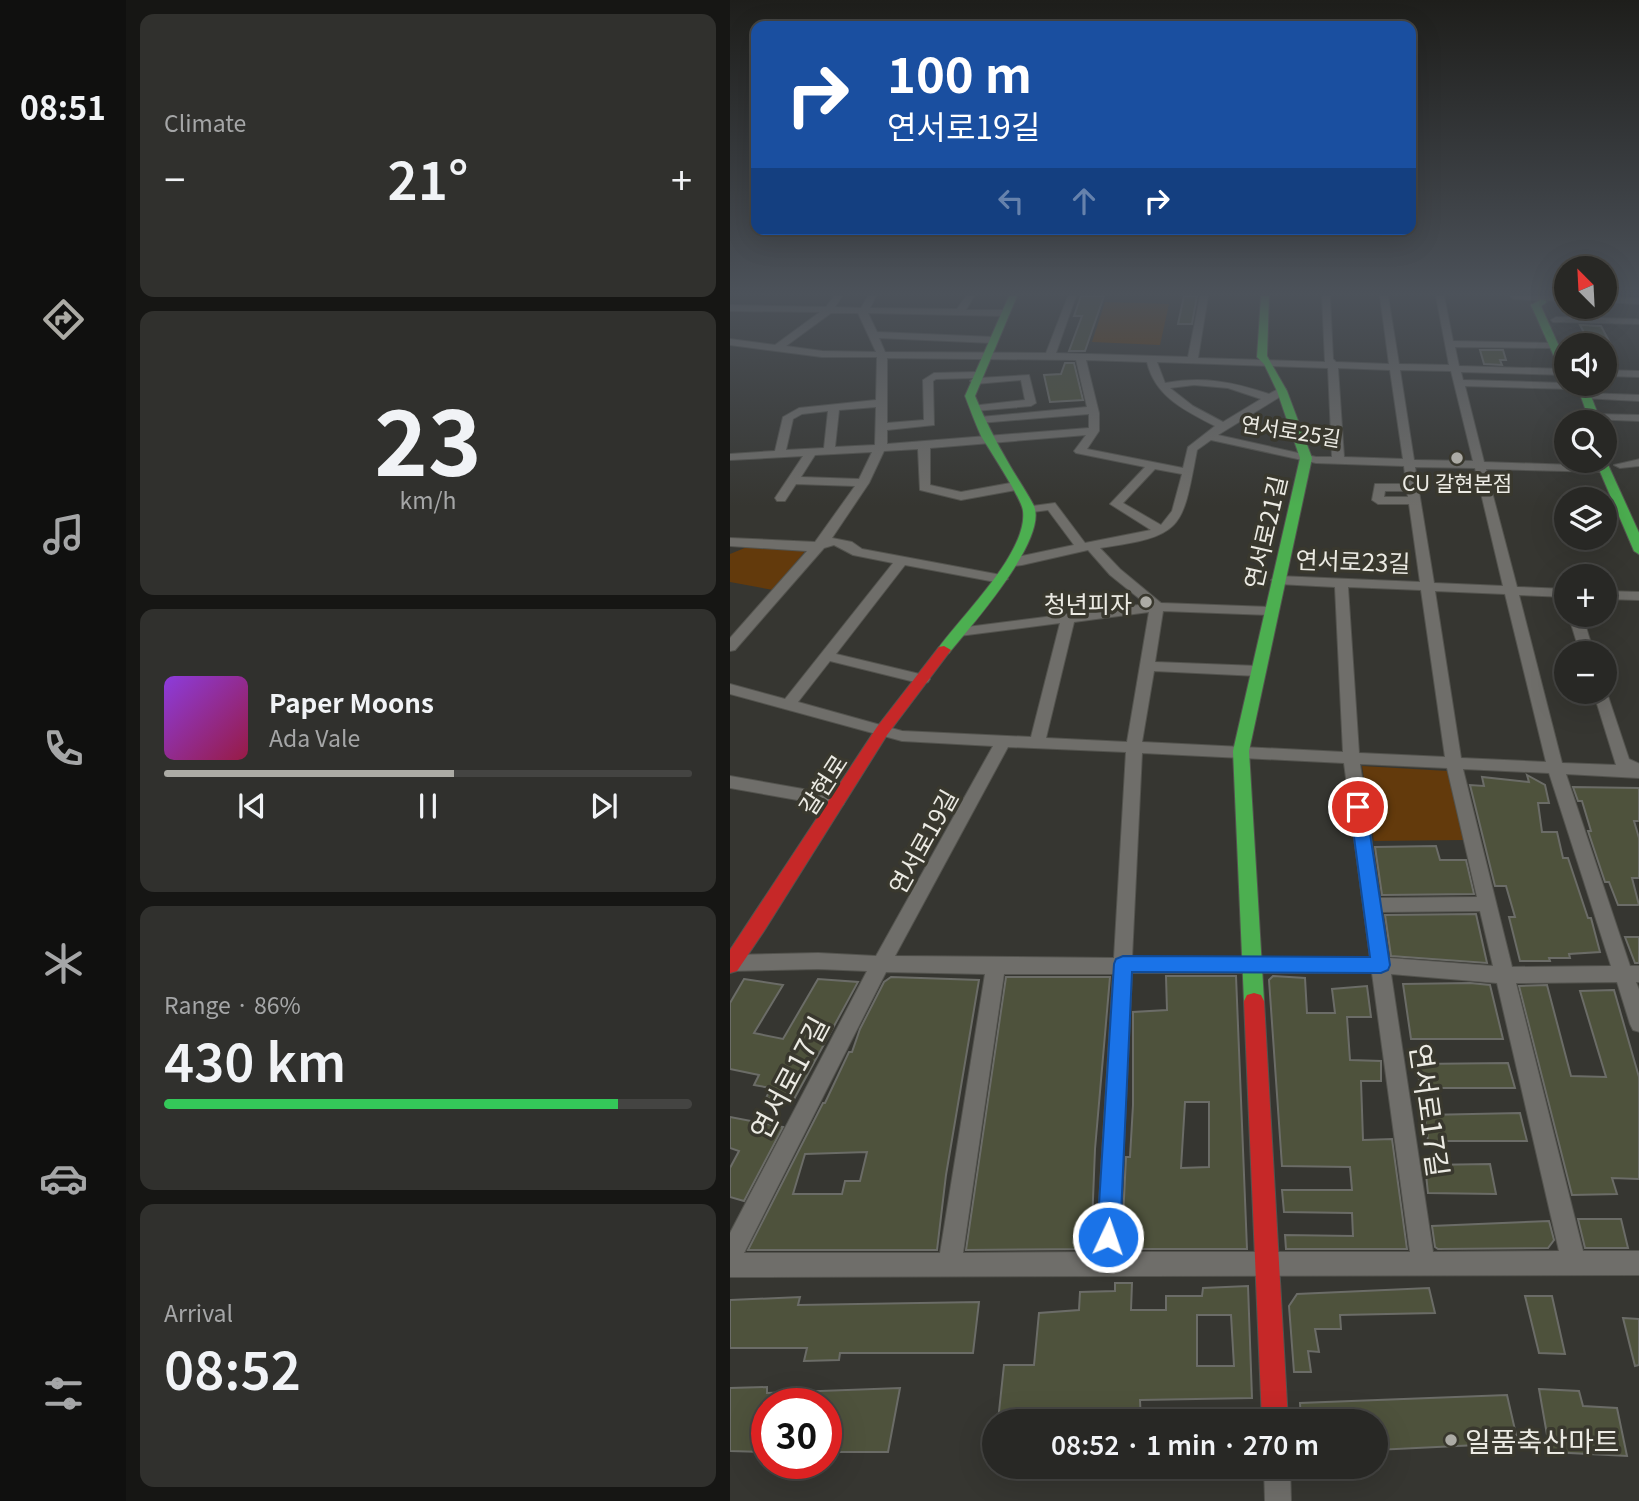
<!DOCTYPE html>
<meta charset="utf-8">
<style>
:root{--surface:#282825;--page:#30302d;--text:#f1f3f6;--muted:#a5a6a7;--line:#444442;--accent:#acaba5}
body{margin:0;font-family:Georgia,"Noto Sans KR",serif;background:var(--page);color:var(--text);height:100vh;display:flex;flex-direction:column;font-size:26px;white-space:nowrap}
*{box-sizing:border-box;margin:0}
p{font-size:23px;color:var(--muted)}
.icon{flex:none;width:38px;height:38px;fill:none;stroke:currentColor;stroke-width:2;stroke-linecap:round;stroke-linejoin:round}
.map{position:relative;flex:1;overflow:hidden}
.drawer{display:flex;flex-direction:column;gap:14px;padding:14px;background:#161614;width:604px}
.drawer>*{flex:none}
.top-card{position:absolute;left:21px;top:21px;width:665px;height:214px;border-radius:14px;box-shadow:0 7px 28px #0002,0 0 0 2px var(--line);background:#1a4fa0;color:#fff;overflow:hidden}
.needle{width:46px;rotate:336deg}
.fabs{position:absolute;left:824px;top:256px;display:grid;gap:14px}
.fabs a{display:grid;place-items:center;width:63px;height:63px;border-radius:50%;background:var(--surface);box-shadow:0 7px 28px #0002,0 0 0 2px var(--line);font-size:35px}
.speed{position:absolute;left:21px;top:1388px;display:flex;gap:14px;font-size:35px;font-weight:700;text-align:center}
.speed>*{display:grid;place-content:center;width:91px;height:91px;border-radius:50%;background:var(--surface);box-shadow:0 7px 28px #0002,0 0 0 2px var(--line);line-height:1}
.speed .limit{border:10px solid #d22;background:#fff;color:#111}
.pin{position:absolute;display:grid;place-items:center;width:60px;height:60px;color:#fff;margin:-30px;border:4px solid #fff;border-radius:50%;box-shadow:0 2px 7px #0007}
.me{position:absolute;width:77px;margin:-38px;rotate:3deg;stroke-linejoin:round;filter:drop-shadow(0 0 5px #0008)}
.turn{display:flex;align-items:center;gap:24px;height:147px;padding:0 21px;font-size:32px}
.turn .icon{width:91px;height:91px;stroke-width:2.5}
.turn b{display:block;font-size:49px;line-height:60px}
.lanes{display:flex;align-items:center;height:66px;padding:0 21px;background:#0003;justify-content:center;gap:35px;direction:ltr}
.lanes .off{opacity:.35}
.big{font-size:52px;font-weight:600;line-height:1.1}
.drawer .widget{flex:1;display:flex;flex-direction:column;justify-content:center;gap:10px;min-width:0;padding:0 24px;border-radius:14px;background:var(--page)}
.drawer .dial{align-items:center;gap:0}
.dial b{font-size:91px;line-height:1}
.song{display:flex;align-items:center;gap:21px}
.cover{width:84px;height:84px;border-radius:10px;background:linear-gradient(135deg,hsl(270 70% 55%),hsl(340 70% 35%))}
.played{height:7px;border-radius:4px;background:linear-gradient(90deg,var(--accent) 55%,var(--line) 55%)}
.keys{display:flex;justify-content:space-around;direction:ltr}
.heat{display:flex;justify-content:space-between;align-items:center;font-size:38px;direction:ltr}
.charge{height:10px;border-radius:5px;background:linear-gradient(90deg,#34c759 86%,var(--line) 0)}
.trip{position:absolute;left:252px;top:1409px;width:406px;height:70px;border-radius:35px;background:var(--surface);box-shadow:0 7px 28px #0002,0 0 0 2px var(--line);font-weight:600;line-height:70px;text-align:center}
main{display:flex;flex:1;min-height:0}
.menu{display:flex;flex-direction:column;width:126px;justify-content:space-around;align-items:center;background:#10100f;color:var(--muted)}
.menu .icon{width:49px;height:49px}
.menu .current{color:var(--accent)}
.menu b{font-size:32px;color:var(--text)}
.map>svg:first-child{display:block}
</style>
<main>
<nav class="menu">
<b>08:51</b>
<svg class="icon current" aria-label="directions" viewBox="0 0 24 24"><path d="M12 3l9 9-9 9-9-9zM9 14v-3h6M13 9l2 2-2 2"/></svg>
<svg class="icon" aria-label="music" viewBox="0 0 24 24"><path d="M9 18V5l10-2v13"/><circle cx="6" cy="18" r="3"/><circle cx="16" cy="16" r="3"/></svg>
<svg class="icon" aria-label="phone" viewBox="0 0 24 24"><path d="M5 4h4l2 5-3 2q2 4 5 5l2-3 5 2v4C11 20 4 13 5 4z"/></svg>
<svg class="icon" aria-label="climate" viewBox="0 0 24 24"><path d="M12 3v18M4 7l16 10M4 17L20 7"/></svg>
<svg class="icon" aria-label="car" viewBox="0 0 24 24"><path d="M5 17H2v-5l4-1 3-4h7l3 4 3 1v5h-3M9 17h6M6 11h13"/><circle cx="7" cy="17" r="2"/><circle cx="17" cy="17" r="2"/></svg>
<svg class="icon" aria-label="filters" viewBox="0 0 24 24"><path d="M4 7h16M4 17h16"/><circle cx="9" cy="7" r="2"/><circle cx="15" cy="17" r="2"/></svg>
</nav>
<section class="drawer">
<div class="widget"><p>Climate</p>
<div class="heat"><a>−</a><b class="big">21°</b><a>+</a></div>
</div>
<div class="widget dial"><b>23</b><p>km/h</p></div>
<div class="widget">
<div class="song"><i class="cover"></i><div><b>Paper Moons</b><p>Ada Vale</p></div></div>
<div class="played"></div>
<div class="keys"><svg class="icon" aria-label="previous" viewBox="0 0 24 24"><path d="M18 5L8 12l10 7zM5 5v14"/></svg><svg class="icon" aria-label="pause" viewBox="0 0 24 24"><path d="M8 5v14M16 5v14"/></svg><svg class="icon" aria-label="next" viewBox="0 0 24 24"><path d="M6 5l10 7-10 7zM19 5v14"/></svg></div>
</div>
<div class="widget"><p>Range · 86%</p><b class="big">430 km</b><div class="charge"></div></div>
<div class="widget"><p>Arrival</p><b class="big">08:52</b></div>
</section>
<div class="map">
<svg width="910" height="1501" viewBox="0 0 910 1501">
<rect width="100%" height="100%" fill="#363631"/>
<!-- green -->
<g fill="#633a0c">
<path d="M375 302 439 304 430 345 362 342Z"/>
<path d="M17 547 76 550 43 590 0 582V554Z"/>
<path d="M632 766 718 771 735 840 644 841Z"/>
</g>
<!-- building -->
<g fill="#4e523c" stroke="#6b6c67" stroke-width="2" fill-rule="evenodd">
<path d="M351 296H374L355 351H339L352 316H344Z"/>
<path d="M454 296H467L462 324H448Z"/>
<path d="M850 325 871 326 880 343 859 342Z"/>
<path d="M750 350H773L776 360H770L772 365 754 364Z"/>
<path d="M335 363H344L353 400 320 402 314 375 331 374Z"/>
<path d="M797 775 815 785 819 803H808L812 832H827L833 858H838L858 918H861L870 952 839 954 840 958H819L820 961H790L779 917H785L776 886H765L740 785 754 786 752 777 799 782Z"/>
<path d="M843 787 909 788V821H904L909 838V878H902L909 905H888L879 882H875L858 831H861L852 801H848Z"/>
<path d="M706 846 710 860H736L744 894 652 895 645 847Z"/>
<path d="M746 914 757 963 661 956 655 915Z"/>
<path d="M895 937H909V963H905Z"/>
<path d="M436 976H506L517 1249H398L400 1220 393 1219 396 1157H400L403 1105V1012L437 1010ZM455 1102H479V1167L451 1168Z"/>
<path d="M543 976 575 978 577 1013H605L602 989 637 986 641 1017H617L620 1060 651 1061V1081H631L633 1140 662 1139 677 1249H556L555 1235 623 1236 622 1213 554 1212 552 1190H622L620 1167 552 1166 539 980Z"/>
<path d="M161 977 249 980 216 1175 207 1250H18L93 1103H95L119 1052H122L130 1029 154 982ZM137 1152 130 1181H115L112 1194H63L75 1154Z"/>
<path d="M276 977H380L365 1149 361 1249 236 1250Z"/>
<path d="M14 979 53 985 24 1033 53 1039 88 979 128 982 62 1103 36 1098 41 1088 24 1085 29 1075 0 1069V1003Z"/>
<path d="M740 983 760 985 773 1039H681L673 984Z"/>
<path d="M817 985 841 1076 876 1077 850 991 884 990 909 1077V1179L882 1178 887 1194 842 1195 789 986Z"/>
<path d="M778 1063 785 1088H690L687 1064Z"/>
<path d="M790 1113 797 1141H698L695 1115Z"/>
<path d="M0 1117 53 1127 14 1201 0 1197V1168L9 1151 0 1148Z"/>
<path d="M760 1164 766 1194 698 1193 695 1165Z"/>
<path d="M848 1219H891L898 1248H855Z"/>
<path d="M819 1221 824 1240 818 1248 708 1249 705 1247 702 1226Z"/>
<path d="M385 1283H402L401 1310H436V1296H472L473 1288 518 1286 522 1398 410 1400 411 1421H268L274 1365H304L309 1313 349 1310 350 1292 385 1291ZM467 1315H501L504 1366H467Z"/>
<path d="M699 1288 705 1313 610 1315 611 1329H585L589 1352 578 1351 581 1372H564L559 1306 567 1294Z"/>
<path d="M795 1296H822L835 1354 809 1353Z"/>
<path d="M70 1297 68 1305 249 1302 243 1353H110L109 1360 74 1361 77 1348H0V1300Z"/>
<path d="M893 1318 909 1319V1365L905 1366Z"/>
<path d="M37 1387V1393L170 1388 158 1452H96V1404H37V1452L0 1451V1388Z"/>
<path d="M809 1389 849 1391 853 1406 887 1408 897 1456 820 1452Z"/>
<path d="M777 1395 788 1443 646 1450V1421H571L570 1403Z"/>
</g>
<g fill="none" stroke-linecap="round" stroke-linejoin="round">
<defs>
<g id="street">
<path d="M104 296H112L105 307 131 308 138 296H146L140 308 227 309 236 296H244L236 310H275L280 313 275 316 138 313 147 332 263 337 268 340 263 343 149 338 155 352 316 353 338 296H346L326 353 458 357 470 296H478L468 358 595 362 592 296H600L603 359 606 362 659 364 650 296H658L669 364 719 365 706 296H714L723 341 826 343V347L823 348 725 347 729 366 836 369V375L731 372 733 380 836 383 846 386 841 389 735 386 754 462 874 466 880 469 874 472 756 469 787 587 836 589V597L789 595 832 763 886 765 863 691H875V687L899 759 910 764V778L836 774 900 966H910V982H906L910 992V1032L903 1030 900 1024 887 982 786 983 853 1251H910V1275L0 1277V1233L137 971 88 969 0 971V955L88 953 146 956 263 746 172 741 0 694V684L55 699 163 563 123 555 104 545 94 548 5 650 0 651V638L77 551 0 546V538L85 542 125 486 66 484 55 501H47L45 498 73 456 0 460V454L45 451 53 417 69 408 146 400 147 357H92L0 345V339L45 345 90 312 0 311V305L96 307ZM101 313H128L146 352 92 351 56 346ZM157 358 346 360 357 407 250 417 245 420 250 423 359 414V428L157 444V430L204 425 203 381 206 379 244 378 240 381 245 384 291 380 295 400 241 406 240 408 245 411 301 406 306 403 299 375 249 378 252 375 247 372 204 373 193 380 194 420 157 423ZM356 360 417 362C425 397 456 411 485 426L458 447 453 468 357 449 369 431V413ZM427 362 598 368 602 457H586L488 435 556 393V389H548L539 394C503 382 473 376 435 383ZM608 368 660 370 673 459 614 457ZM670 370 721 371 743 461 684 460ZM464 385 498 388 531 399 493 422 463 406 440 388ZM146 407 145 445 105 447 109 410ZM98 411 94 448 56 450 63 419 72 414ZM356 435 344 451 346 453 415 467 380 504 421 530 355 543 325 503 295 507V513L318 510 344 545 278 559 277 562 283 566 292 565 358 550 380 575 416 604 229 628 222 632 229 636 330 623 301 737 172 731 68 702 100 661 193 684 198 682 200 679 198 676 106 654 175 565 271 583 278 579 271 575 132 549 122 542 102 538 139 483 154 451 188 449 190 490 231 500 286 490 292 486 286 482 231 492 200 485V448ZM481 440 586 463 674 466 676 484H645L642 500 648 504H679L690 582 548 576 541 580 548 584 605 587 613 752 412 742 424 671 528 676 535 671 528 666 425 662 433 611 540 615 547 611 540 607 431 603 390 569 370 548C454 536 452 529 467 450ZM142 452 129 479 71 477 85 455ZM685 467 745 468 773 586 704 583ZM425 469 452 474 442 511 431 525 393 503ZM655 491H677L678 497H654ZM618 587 691 590 715 757 629 753ZM705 591 775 594 816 762 731 758ZM419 612 397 742 316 738 344 622ZM278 747 396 752 384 958 165 956ZM412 753 614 763 640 957 402 958ZM630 764 717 768 747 897 650 898ZM733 769 819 773 881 966 782 967ZM750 911 763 966 659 958 652 912ZM156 972 255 974 210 1253H14ZM402 973H642L680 1252H389ZM274 974H383L366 1252 233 1253ZM661 974 767 983 829 1251 703 1252Z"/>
<path d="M780 296H836V301L784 299Z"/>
<path d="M875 296 910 298V304L875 302Z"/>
<path d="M826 317 906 319 910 320V324L823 322 821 320Z"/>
<path d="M875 370 910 371V377L875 376Z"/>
<path d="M856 393 910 395V401L852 398V394Z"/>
<path d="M863 414 910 415V421L859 419V415Z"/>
<path d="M910 459V466L890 468 884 465Z"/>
<path d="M875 591 910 592V600L875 599Z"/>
<path d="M838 614H852L864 653H850Z"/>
<path d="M0 776 107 795 113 797 115 801 113 805 107 807 0 788Z"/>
<path d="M534 1466H560L561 1501H535Z"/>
</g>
<g id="fast">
<path d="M279 296H287L245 396C255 420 266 442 279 464 287 478 297 492 304 506 318 540 240 627 219 653L214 654 207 650C230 617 298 553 293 511 292 499 259 449 251 436 245 423 240 409 235 396Z"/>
<path d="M531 296H539L537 356 557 391 582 458 519 751 534 1001 531 1007 524 1009 517 1007 514 1001 503 751 570 458 547 391 534 364 527 357Z"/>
<path d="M812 299 817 302 811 306 836 362V375L831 372 801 305Z"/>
<path d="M846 383H856L871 422H860Z"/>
<path d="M875 458 910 535V555L904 551 865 460H875Z"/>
</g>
<g id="jam">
<path d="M214 646 221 650 157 735 34 931 7 971 0 973V950L147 727 209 647Z"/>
<path d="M524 993 531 995 534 1001 558 1421H532L514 1001 517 995Z"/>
</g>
</defs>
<!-- street casing -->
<use href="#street" stroke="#53534e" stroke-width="2"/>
<!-- fast casing -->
<use href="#fast" stroke="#53534e" stroke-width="2"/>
<!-- jam casing -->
<use href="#jam" stroke="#53534e" stroke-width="2"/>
<!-- street -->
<use href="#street" fill="#6f6e6a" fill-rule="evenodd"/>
<!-- fast -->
<use href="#fast" fill="#4caf50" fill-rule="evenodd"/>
<!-- jam -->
<use href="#jam" fill="#c62828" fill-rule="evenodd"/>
</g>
<!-- sky -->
<linearGradient id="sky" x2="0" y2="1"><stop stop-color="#1e1e1b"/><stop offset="0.58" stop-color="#4c525a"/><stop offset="1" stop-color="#4c525a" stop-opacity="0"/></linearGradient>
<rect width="910" height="506" fill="url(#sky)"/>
<!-- route -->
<path fill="#1a73e8" stroke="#114b97" stroke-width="2" d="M628 801 636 807 660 965 658 970 651 973 402 972 390 1237 386 1245 378 1249 370 1245 367 1237 384 964 386 959 393 956 640 957 620 807Z"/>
<!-- markers -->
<g fill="#acaba5" stroke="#39382e" stroke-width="2.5">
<circle cx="727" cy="458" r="7"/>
<circle cx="416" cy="602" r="7"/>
<circle cx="721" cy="1440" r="7"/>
</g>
<g text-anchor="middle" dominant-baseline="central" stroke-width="7" stroke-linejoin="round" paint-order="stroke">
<!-- far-street labels -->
<g font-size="21" fill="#ebeae3" stroke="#39382e">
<text transform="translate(561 430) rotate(9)">연서로25길</text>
</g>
<!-- far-poi labels -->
<g font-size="21" fill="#ebeae3" stroke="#39382e">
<text x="727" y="482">CU 갈현본점</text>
</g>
<!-- street labels -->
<g font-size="24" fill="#ebeae3" stroke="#39382e">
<text transform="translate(534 532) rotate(-77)">연서로21길</text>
<text transform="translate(623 560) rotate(2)">연서로23길</text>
<text transform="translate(92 784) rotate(-57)">갈현로</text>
<text transform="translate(192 841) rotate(-61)">연서로19길</text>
</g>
<!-- poi labels -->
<g font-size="24" fill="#ebeae3" stroke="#39382e" text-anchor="end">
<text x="402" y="602">청년피자</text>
</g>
<!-- near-street labels -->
<g font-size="28" fill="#ebeae3" stroke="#39382e">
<text transform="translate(58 1077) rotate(-62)">연서로17길</text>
<text transform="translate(701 1110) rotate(82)">연서로17길</text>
</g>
<!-- near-poi labels -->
<g font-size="28" fill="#ebeae3" stroke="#39382e" text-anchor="start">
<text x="735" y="1440">일품축산마트</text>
</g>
</g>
</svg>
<div class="fabs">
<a><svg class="needle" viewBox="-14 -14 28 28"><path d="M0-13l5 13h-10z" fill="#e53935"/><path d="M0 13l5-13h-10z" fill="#a5a6a7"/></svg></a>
<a><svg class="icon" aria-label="sound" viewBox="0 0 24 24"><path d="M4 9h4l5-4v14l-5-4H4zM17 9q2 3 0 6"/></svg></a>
<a><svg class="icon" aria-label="search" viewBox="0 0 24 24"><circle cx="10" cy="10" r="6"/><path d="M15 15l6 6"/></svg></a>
<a><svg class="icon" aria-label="layers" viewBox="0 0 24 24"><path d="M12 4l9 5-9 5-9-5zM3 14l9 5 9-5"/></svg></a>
<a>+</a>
<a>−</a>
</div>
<div class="speed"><div class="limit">30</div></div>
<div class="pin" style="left:628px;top:807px;background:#d93025"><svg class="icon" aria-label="arrive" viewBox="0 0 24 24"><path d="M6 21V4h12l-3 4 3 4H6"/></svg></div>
<svg class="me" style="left:378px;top:1237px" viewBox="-20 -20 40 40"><circle r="17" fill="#1a73e8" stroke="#fff" stroke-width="3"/><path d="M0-11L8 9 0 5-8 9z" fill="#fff"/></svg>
<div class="trip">08:52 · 1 min · 270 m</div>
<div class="top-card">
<div class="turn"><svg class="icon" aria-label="right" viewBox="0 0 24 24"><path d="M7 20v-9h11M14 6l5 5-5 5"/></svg><div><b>100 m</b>연서로19길</div></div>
<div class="lanes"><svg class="icon off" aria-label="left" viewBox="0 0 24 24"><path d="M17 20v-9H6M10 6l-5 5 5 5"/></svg><svg class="icon off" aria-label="ahead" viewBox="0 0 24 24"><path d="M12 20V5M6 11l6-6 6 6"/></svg><svg class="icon" aria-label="right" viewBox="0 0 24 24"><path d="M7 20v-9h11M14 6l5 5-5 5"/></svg></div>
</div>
</div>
</main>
